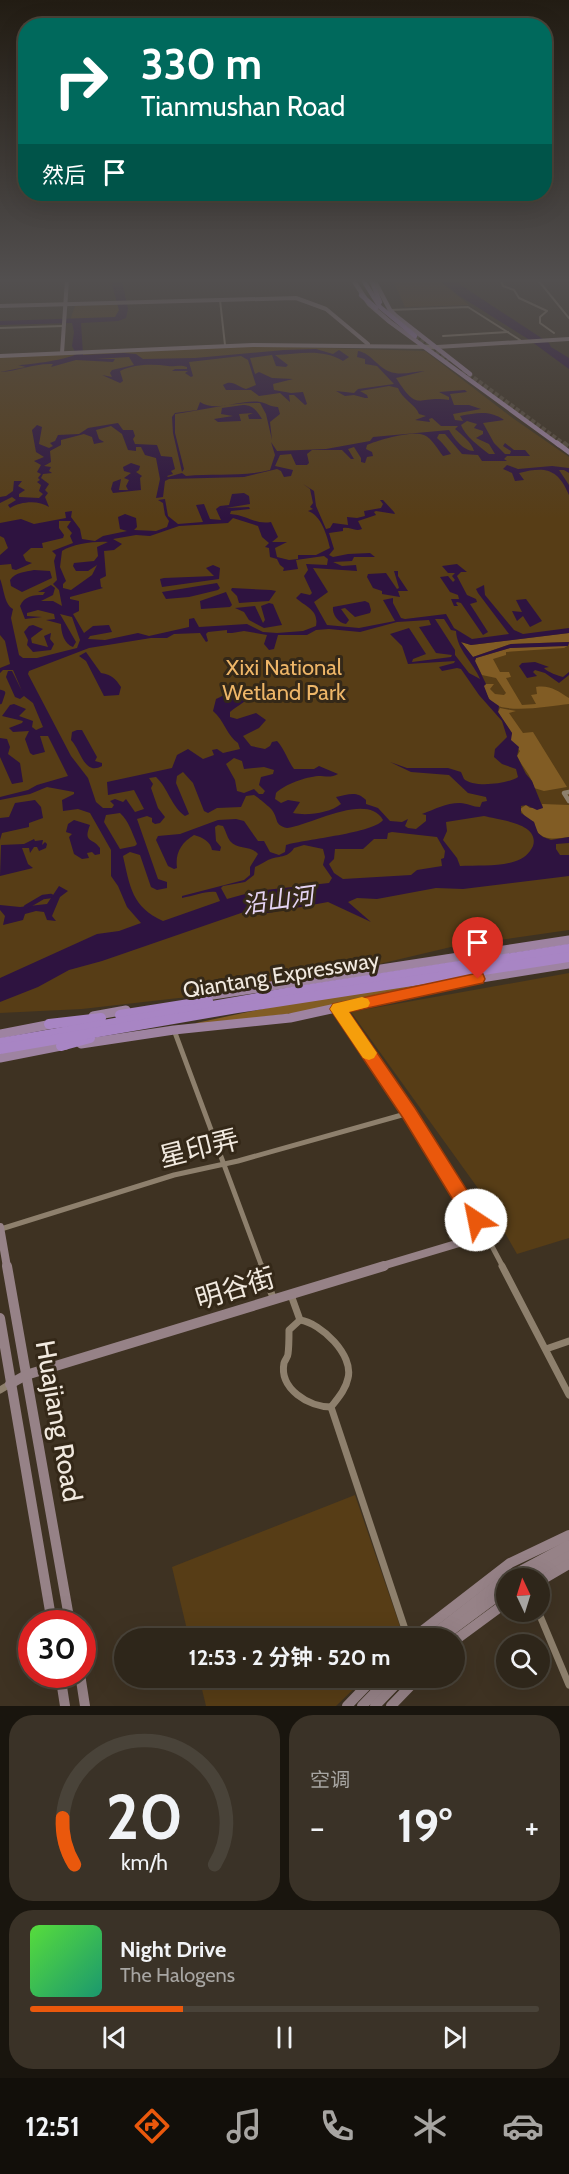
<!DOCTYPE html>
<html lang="zh">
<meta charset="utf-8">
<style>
:root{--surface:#2e261a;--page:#3a3227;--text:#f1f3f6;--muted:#a7a5a2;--line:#494339;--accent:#ea580c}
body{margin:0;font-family:Cabin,"Noto Sans SC",sans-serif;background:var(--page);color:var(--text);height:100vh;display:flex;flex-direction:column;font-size:22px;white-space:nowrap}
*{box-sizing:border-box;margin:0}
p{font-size:20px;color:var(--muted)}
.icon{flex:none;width:33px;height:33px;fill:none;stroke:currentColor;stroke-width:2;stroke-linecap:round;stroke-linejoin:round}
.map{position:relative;height:1706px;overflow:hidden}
.sheet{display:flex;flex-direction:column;gap:9px;padding:9px;background:#19150e;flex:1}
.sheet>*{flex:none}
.guide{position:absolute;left:18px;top:18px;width:534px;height:183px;border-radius:24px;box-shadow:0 6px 24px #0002,0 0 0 2px var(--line);background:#00695c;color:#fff;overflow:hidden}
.needle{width:39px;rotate:356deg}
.controls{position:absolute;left:496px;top:1568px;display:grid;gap:12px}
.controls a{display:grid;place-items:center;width:54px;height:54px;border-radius:50%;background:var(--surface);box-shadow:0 6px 24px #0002,0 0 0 2px var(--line);font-size:30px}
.speed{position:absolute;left:18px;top:1610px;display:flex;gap:12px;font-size:30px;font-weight:700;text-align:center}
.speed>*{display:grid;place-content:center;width:78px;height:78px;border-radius:50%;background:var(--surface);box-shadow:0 6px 24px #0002,0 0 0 2px var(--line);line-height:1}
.speed .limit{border:9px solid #d22;background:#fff;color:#111}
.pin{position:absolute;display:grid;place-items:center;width:51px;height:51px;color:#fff;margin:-62px -26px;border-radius:50% 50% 50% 0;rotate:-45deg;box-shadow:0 0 6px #0007}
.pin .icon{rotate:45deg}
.me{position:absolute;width:66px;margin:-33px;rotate:326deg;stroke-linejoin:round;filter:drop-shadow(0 0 4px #0008)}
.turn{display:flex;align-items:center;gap:21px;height:126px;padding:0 24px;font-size:27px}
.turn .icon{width:78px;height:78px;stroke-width:2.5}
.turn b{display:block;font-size:42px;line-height:51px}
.then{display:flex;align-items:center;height:57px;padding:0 24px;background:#0003;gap:12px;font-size:22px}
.big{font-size:45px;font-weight:700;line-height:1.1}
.sheet .tile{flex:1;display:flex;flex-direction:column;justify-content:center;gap:9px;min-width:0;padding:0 21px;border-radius:24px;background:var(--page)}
.sheet .dial{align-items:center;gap:0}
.dial svg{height:156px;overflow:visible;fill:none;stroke:var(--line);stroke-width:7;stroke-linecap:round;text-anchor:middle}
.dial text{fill:var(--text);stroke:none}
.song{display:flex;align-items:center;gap:18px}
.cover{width:72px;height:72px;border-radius:9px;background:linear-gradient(135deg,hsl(110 70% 55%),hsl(160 70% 35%))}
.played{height:6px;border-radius:3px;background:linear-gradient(90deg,var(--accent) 30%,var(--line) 30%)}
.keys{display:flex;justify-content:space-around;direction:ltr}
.heat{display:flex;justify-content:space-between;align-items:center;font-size:33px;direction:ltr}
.sheet .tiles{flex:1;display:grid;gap:9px;grid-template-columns:1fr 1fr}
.tile:last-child{grid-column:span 2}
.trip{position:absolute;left:114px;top:1628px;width:351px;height:60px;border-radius:30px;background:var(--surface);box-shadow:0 6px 24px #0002,0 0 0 2px var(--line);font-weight:700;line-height:60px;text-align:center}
.tab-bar{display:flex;height:96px;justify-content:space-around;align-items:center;background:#120f0a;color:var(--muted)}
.tab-bar .icon{width:42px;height:42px}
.tab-bar .selected{color:var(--accent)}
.tab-bar b{font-size:27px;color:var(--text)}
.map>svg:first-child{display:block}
</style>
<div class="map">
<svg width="569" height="1706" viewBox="0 0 569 1706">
<rect width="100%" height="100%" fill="#3e3222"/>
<!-- green -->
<g fill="#573d16">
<path d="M393 280H438L469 305 405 307Z"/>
<path d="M119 304 121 311 119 316 113 318 70 320 75 306Z"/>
<path d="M261 346 425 351 514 419 569 457V930L451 947 375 965 214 994 82 1009 0 1013V357Z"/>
<path d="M569 973V1238L517 1254 485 1198 351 1012Z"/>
<path d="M355 1495 404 1638H189L172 1567Z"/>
<path d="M199 1677H366L336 1706H206Z"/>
</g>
<!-- forest -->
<g fill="#815c24">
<path d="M569 633V642L511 644 473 657 461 642 471 645Z"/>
<path d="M569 645 564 648 506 652V655L493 659 500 672H509L511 677 506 678 522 705 536 704 531 695 537 694 536 687C551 685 557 691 569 698V704C552 706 512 713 496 705 489 702 486 692 483 686L486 684H494L490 689 495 694 504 695 506 693 496 678 482 675 475 661 476 658 510 648Z"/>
<path d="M500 708 516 711 509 713 523 733 533 732 567 787 544 791 534 788C532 776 522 767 517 756L520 751 510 740 512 733 498 712Z"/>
<path d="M542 804 569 805V837C553 839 537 842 534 822L526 818 520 809 526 805 530 808H543Z"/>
<path d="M424 983 425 985 312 1011 197 1025 196 1023 295 1002Z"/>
</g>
<!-- water -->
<g fill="#2e1340" fill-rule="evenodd">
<path d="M124 280 122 281 128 309 126 318 118 321 81 323 83 355 124 353 136 354 143 359 195 358 284 350 316 349 333 354 339 350 349 357 343 361C322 348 299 354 275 355L288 365 286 367 276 366 272 355 250 358 255 374 259 372 272 378 293 379 273 384 274 390 291 393 303 392 307 404 305 405 294 395H289L290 402 280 393 259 396 251 390H226L223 385C233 379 237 387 246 389L256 385 248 360 241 356 189 362 193 376 191 377 185 373 188 371H172L175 369H187V367C180 364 175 367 168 366 152 364 135 364 120 371L123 381 120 383 102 375 112 377 110 373 112 370 134 365 129 357 95 359H115L113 362 76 360 51 367 53 364C34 363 19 371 0 372L26 367 18 365C28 365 71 359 76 354L72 346 74 332 72 323 0 325V321L115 317 119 310 111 281Z"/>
<path d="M440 280H453L549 343 551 347 569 358V369L528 339 458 295Z"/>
<path d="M358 351C372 353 379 371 395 373 404 375 416 371 425 371L396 378C419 414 417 395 449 400V397L439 392 465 390 467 392 450 394 454 405H469L481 409 453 414 455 420 463 421 460 416C477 413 489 410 504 420L483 423 494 443 505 454H510L511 451 503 446 505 443 514 450H525L530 456H507L504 459 507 461H482L478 455 462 454 445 434H439L437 438C442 442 447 449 451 454L443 456C438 450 432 438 424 435 413 430 377 440 367 445L366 449 372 452 373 456 367 457 365 463 361 462V458L354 447 348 449 354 459H351L342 450H312L307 454 309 463 307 465H296L291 454 280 455 275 466 293 470 291 476 284 477 281 471 277 469 244 477 169 479 165 481 163 497 156 498 160 479 156 458 145 455 141 447H136V451L128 450 122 434 111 426 96 430 99 439 104 442 94 444 92 437 84 434 61 440V445L50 451 51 462 44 466 51 467 49 471 52 473 43 474 41 478 49 484 45 490 48 493 45 497 49 507C39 500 21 501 10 508L8 505 16 500 12 497 0 503V497L6 496 13 491 14 481H22L18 486 25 490 19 494V497L39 498 43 494 39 491 41 485 37 482 40 480 38 478 41 474 37 472 41 465 34 461 44 457 36 452 32 430 37 425 42 427 39 444 49 448 53 446 50 443 55 441 58 435 79 434 88 428 118 423 123 430H133L135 436 133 439 135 444 157 445 161 456 172 457 175 469 171 471 173 474 167 476 168 477 182 473 186 476C214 473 242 477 270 470L275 455 271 442 277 451 326 449 370 441 373 437 449 430C454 438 463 451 474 451 472 443 462 435 455 429L458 426H441L432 418 429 419 430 422 415 420 426 416 419 414C416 405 401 398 398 388L389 386 360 391 367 395 368 398H365L354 395 345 396 336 391 354 393 358 389 394 384 377 366 365 364V359L357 357ZM467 421 477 424 474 428 483 431V434L476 438 489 444 495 454H489C479 446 465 436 461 425Z"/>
<path d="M200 402C216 413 241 399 260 402 267 403 270 407 278 407L280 414 270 422 272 440 266 414 260 403C231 402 203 410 175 414V433L184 469 182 472 173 433 172 417 175 413 197 410Z"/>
<path d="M243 405C253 405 257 411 262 419H249L248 415 253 413 239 414 241 421 218 422 214 419 233 416 221 414 222 408Z"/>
<path d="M131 463 140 466 139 470 136 472 142 476 140 478 141 490 113 493 111 489 113 482 121 479 119 490H128L126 486 129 480 124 478 131 473 124 471 123 467Z"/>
<path d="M507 465 518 469 552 466 569 468V473L564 470H559L569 485V495C558 469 546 466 519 473L524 480 515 481 512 473 503 469Z"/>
<path d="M303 484 314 491 316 506 326 529 330 528 333 523 348 525 347 517 357 518 365 516 364 511 381 508 383 504 380 500H383L394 512 395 514 376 511 374 512 376 515 358 521 362 529C355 532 351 527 343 528V531L329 533 334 549 329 555 333 557 348 554 370 553 375 557H354L352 561 333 562 342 566 356 565 357 571 313 568 328 592 314 602 327 625 359 628 395 621 383 600 393 598V603L401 618 405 619 446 614 454 628 472 639 509 634 478 593 476 589 484 585 485 595 514 630 523 634 569 628V633L471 645 461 642 473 657 511 644 569 642 568 646 510 648 476 658 475 661 486 684 484 686 489 699 499 706 498 712 512 733 511 740 519 747 517 756 526 774 532 781 543 808 537 810 526 805 521 806V813L534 822 538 833 543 837 551 840 569 837V843L556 844V849L560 855H569V876L463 889 436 888 377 899 357 898 348 902 371 922 328 902 268 913 244 912 102 961 69 970 38 987 0 1002V978L97 934 119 931 141 923 127 907 118 886 111 876V850L90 813 78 809 63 811 62 800 74 794V792L47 787 30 794 0 800V797L28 790 37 785 68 776 48 736H40L45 752 33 755 30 753 25 739 29 731 13 732 9 728 22 723 23 721 2 716 10 705 14 704 26 709 19 716 33 721 32 727 36 730 43 727 33 703 24 696 20 699 15 697 6 677 8 671H12L22 691 13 670H3L0 673V668L10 664 5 641 0 635V579C4 588 4 604 13 609L11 618 19 655 23 658H37L77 648 80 640 72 617 60 614 76 642 73 647C64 644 61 632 61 624L46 620 55 619 54 614 38 610 27 613V616L42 617 25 619 20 606C24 596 34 595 43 595L45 592H38L51 585 55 588 53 595 41 601H53L62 606 59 590 53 584 57 580 54 561 56 555 52 551 73 543 70 536 72 533 67 527 71 521H59V528L64 535 63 538 42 543 43 548H31L23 555 26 561 32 563 16 570 12 569 11 564 0 565V555L8 548 4 538 0 536V523L21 519 34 524 66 518 65 512 72 511 71 517 80 529 82 539 95 541 103 536 127 531 120 529 118 517 125 514 136 518 137 527 134 530 156 531 167 527 169 521 165 515 163 503 158 500 165 499 168 516 178 524 203 522 196 505 204 504 210 519 221 520 216 509 220 506 229 505 232 494 244 493 249 496 250 504 226 508 249 507 250 509 231 511 230 514C247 515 255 525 271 522L278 537 272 542H287L275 548 277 557 289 560 298 559V555H316L330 548C327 535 321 515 308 511L313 509 310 507 313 503 310 489ZM233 518 258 526 262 537 269 543 265 547 269 548 270 557 277 559 280 565 284 568 283 571 298 569 296 560 324 556 328 559 327 565 306 564 308 570 304 576 312 593 310 595 301 593 296 598C306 607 319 610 316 626L303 631 277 633 263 632 247 624 199 627 194 618 189 619V627L149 636 138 633 105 640 88 639 90 636 112 632 109 625 93 626 84 633 73 614 79 611V601L70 599V597L103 588 101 587 100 579 106 576 104 551 114 550 122 544 113 539 136 535 150 536 179 526 228 523ZM108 542 97 547 98 556 94 561 74 563 73 566 76 571H88L97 565 92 575 71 590 63 588V584L66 581 60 567 62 551C72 544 96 541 108 542ZM435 619H444L451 630 456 631C457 650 473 662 480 679L469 673 455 655V650ZM429 620 431 625 419 627 436 653 452 655 451 657 412 662 413 659 426 654 409 628 390 634 402 646 408 664 455 661 454 663 439 667 442 671 457 668 461 669 479 695 502 721 507 737 495 749 494 757 502 764 516 769 518 777C508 784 473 788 464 779L461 772 448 768H407L390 762 411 772 449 775 468 793 486 797 487 801 482 802 480 807C473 807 467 803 460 803 445 803 436 809 422 814L426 815V821L416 829 408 828 405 826 408 819 402 822 390 821 378 808 366 804V800C356 790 348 795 336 797L341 804C330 813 307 816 293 813L300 802 288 800 281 803 275 799 276 793C285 784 306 777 318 776 326 776 331 778 338 774L319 766 314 769H294C288 761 284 748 277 741L272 742 270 746 265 749 251 746 243 736 259 728 266 720 256 713 237 719 230 717V712C235 707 244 703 250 697V689C236 684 227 694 216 699L213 711C224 720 227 736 238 743L240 749 223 753 217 749 212 750 214 755 203 759 188 749 177 755 172 768 107 782 108 795 134 790 144 809 135 812 126 799 123 802 115 799 110 801 114 805 112 808H103L96 802 88 778 71 756 28 674 29 671 89 648 151 638H167L174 634 200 633 206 642 208 641 206 634 208 632 227 630V633H232L244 631 267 635 264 644 269 650 274 649 278 635H307L316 630 329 629 360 632 397 622ZM234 758 242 761 244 769 264 767 274 770 273 774 261 777 259 785 265 791 263 794H259L254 789 244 793 237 791 235 780 226 764ZM183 772 193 783 204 811 208 813 217 808 241 807 246 796 254 795C256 796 270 807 272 810 279 820 274 825 287 828 312 825 367 792 383 820 374 833 306 839 286 845L285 852 279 855 270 852 264 841H258L244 821 236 819 218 820 180 834 158 836 156 840 168 866 174 869 177 868C175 853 181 843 194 835 202 837 211 842 212 850L220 851 221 847 216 841 215 827 218 825 223 826C226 831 227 837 230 841 237 850 251 845 258 854L250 867V875L244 880 182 896V898C194 896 204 891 216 892L220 901 163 921C132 907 130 887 123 856L130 852 140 855 151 887 157 890 167 888V882L158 879 137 819 147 816 152 818V822L155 824 160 823 165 817 158 808 151 788 153 784 149 778 156 777C168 788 171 806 185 816L189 814 176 783 177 776ZM120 813C129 821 132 833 137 844L135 846 120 849 104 822 106 815ZM484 816C499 820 540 823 533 846 530 853 523 859 516 861 499 867 478 865 460 866L457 858 443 840 447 831 446 822ZM392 832 437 837 445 851 444 858 441 859 442 866 417 870 411 875 343 879 334 873 329 864 334 859 335 849H363L374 839H387L388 833ZM304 845 323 849 325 857 323 865 332 878 329 883 256 891 227 899 221 888 223 886 245 882 254 875 255 867C260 865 264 862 268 860 279 855 287 859 294 848Z"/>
<path d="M457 564 467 572H461L457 576 467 595 476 599 477 602 470 604 488 632 483 635 461 603 457 602 456 603 458 606H454L451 599H459L458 595 450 592 440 577 448 576 453 582 455 580 452 576 455 573H448L442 566Z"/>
<path d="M213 565 220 568 219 579 162 587 160 579 164 578 214 576 206 568Z"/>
<path d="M34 570 50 571 52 578 22 592 11 586 10 580C16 572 25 572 34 570Z"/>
<path d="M394 571H398V576L408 591H398L400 597 382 594V591L373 588 367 577 368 574 386 573 397 589 399 588Z"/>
<path d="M217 583 220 588 218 590 189 597 166 599 162 592Z"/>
<path d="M232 588 271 590 276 591 269 601 239 603 237 596 231 590Z"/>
<path d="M226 592 232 605 230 607 201 609 200 601Z"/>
<path d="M526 599 542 621 530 627 523 616 517 621 512 611 522 612 516 600Z"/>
<path d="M365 601 369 603 371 610 370 613 355 617 345 608 341 609 349 620 346 624C338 623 332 614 333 607Z"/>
<path d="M269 603 273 604 282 625 264 628 249 620 244 612 235 608 255 606 263 623 265 620 261 606Z"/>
<path d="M33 625 43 629 31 638 32 643 48 647 44 636 51 633 50 639 54 644 51 650 33 652 27 645 28 640 24 632 29 626Z"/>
<path d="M86 652 101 673C112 675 115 678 121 687L119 695 104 696 86 661 79 656Z"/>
<path d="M535 662 549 667 544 668C547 672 559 676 563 677L569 672V675L559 683 545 673 535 670 533 672 537 676 527 678 519 666 522 663Z"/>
<path d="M77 730H82L97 757 95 761 102 763V766C84 776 81 750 71 740L72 732Z"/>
<path d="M0 738 7 739 10 747 8 754 20 763 23 782 12 784 0 757Z"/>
<path d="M35 800 41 807 43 818 29 823V827L2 833 0 840V818L9 817 15 803Z"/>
<path d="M74 820 90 825C83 843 92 837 100 848V854L95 855 92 852 87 853 89 858 82 859 74 854 69 837 72 834 66 832 68 824Z"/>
<path d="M34 839 35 841 43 840 42 845 45 842 47 844 46 848 39 851 37 847H34L30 853 29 848H22L28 864 33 868 0 876 1 845 24 844Z"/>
<path d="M59 886 68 891 60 897 52 916 56 921 47 920 44 912 36 911 25 914 23 920 3 925 5 916 0 910V905L20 907 47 904Z"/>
</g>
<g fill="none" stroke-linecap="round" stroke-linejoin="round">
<!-- canal -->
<g stroke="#2e1340" stroke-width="4.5">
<path d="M0 692 3 693 0 702"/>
<path d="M26 907 43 897 51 896"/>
</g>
<!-- highway-tunnel-far1 -->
<g stroke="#594d3e" stroke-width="4.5" stroke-dasharray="4.5 2" stroke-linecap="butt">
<path d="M415 336 448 362"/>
<path d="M463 370 565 445"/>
</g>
<!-- highway-tunnel -->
<path stroke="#594d3e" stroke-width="6" stroke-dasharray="6 3" stroke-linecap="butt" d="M563 443 569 448"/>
<!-- street-far3 -->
<g stroke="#8e806d" stroke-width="2">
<path d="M501 280 503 286 514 290 519 298 547 311 540 317V323L554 333"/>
<path d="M538 280 569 318"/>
<path d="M220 300 225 345"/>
<path d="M390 310 468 307 520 340"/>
<path d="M0 328 63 326"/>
<path d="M443 336 508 332"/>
</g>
<!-- street-far2 -->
<path stroke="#8e806d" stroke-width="4.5" d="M569 792 564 793 569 801"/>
<!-- street-far1 -->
<g stroke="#8e806d" stroke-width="5">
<path d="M338 1009 409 1113 465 1206 486 1235 503 1267"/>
<path d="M174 1030 262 1267"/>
<path d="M1 1229 174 1175 238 1161 409 1113"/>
</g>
<!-- street -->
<g stroke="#8e806d" stroke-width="7">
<path d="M261 1266 274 1300"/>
<path d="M502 1266 569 1395"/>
<path d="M291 1295 300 1320C321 1323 354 1355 348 1378 346 1389 338 1398 331 1407L408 1638"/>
<path d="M300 1320 289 1330C289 1338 289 1347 288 1354 288 1357 285 1360 284 1363 279 1389 309 1407 331 1407"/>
<path d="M546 1349 569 1341"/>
<path d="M0 1390 10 1384"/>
<path d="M538 1611 569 1685"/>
</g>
<!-- secondary-far2 -->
<g stroke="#968287" stroke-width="4">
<path d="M0 306 296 298 326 309 368 344"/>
<path d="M62 353 67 280"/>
<path d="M0 356 253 345 437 347 569 339"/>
</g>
<!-- secondary-far1 -->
<g stroke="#968287" stroke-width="8">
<path d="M0 1227 7 1267"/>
<path d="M379 1267 486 1235"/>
</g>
<!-- secondary -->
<g stroke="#968287" stroke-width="10">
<path d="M7 1266 70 1623"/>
<path d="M0 1318 52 1623"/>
<path d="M10 1384 26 1375 384 1266"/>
<path d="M525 1578 569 1554"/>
<path d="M540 1581 569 1564"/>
<path d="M413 1638 510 1563 569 1535"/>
<path d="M429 1638 502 1581 569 1545"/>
<path d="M441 1638 507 1589"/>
<path d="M454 1641 507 1602"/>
<path d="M60 1674 65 1706"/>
<path d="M80 1674 85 1706"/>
<path d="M347 1706 375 1677"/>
<path d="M362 1706 390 1677"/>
<path d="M375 1706 403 1677"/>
<path d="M391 1706 419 1677"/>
</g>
<!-- primary-far2 -->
<g stroke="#9e83a1" stroke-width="4.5">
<path d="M353 280 369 304 390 322 559 445"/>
<path d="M374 280 390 310 396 316 470 374"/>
</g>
<!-- primary-far1 -->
<path stroke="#9e83a1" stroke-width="5" d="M557 443 569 452"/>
<!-- primary -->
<g stroke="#9e83a1" stroke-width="9">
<path d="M200 997 569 940"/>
<path d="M93 1016 126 1010"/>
<path d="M0 1034 52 1024"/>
<path d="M81 1044 174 1030 290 1018 456 982 569 964"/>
<path d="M0 1058 66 1045"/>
</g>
<!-- highway-far1 -->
<g stroke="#a885c4" stroke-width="4.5">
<path d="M363 280 380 307 415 336"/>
<path d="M371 280 380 302"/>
<path d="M361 295 376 308"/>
</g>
<!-- highway -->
<g stroke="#a885c4" stroke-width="10">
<path d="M120 1015 208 1001"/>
<path d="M49 1024 101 1018"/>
<path d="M0 1043 292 992 569 949"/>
<path d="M61 1046 90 1038"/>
<path d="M0 1049 237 1008 569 957"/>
</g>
</g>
<!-- sky -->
<linearGradient id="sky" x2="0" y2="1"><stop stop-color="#221c13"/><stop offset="0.54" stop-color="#524f4f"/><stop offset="1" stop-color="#524f4f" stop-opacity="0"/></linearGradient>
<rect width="569" height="519" fill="url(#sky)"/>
<!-- route -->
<path fill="#ea580c" stroke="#983908" stroke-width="1.5" d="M478 973 483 974 485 979 483 983 349 1012 415 1108 482 1214 485 1220 482 1226 476 1228 469 1226 403 1118 330 1009 333 1004 338 1003Z"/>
<!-- slow -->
<path fill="#f59e0b" d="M362 997 368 999 370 1003 368 1007 349 1012 377 1053 374 1058 369 1060 363 1058 330 1009 333 1004Z"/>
<g text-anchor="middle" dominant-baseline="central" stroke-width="6" stroke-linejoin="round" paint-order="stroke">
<!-- park labels -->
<g font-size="22" fill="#eeb668" stroke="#342818">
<text x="284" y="667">Xixi National<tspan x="284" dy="25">Wetland Park</tspan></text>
</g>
<!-- street labels -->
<g font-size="22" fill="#f1e9df" stroke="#342818">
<text transform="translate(281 975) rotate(-9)">Qiantang Expressway</text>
</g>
<!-- water labels -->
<g font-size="24" font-style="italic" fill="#e5d4f4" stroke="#342818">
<text transform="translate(278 900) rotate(-8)">沿山河</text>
</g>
<!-- near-street labels -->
<g font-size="27" fill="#f1e9df" stroke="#342818">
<text transform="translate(199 1148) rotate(-14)">星印弄</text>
<text transform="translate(235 1288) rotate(-17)">明谷街</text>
<text transform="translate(59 1421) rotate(80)">Huajiang Road</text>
</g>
</g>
</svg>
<div class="controls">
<a><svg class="needle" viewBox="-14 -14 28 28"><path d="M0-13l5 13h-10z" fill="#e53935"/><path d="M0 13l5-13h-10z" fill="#a7a5a2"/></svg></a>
<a><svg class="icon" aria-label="search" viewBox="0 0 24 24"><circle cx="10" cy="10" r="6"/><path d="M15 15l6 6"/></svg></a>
</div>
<div class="speed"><div class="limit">30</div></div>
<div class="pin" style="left:478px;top:979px;background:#d93025"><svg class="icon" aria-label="arrive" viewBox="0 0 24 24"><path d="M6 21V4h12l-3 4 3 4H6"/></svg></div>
<svg class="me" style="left:476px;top:1220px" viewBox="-20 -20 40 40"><circle r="19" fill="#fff"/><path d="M0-13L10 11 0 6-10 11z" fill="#ea580c"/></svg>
<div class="trip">12:53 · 2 分钟 · 520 m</div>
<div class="guide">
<div class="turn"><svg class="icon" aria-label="right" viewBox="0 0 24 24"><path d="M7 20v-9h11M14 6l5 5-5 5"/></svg><div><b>330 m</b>Tianmushan Road</div></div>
<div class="then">然后<svg class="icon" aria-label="arrive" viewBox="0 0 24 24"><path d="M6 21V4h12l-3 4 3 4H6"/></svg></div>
</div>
</div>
<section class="sheet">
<div class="tiles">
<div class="tile dial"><svg viewBox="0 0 100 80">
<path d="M14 69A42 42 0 1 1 86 69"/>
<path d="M14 69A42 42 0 0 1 8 45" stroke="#ea580c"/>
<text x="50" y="56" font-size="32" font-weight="700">20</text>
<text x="50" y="72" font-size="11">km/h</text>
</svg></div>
<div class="tile"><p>空调</p>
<div class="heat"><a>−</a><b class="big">19°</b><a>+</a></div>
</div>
<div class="tile">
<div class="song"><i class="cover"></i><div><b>Night Drive</b><p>The Halogens</p></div></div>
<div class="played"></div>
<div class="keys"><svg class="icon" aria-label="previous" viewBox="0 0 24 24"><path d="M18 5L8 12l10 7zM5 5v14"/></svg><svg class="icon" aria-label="pause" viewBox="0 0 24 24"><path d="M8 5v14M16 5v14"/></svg><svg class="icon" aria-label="next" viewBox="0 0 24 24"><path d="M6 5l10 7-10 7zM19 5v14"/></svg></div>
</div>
</div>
</section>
<nav class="tab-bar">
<b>12:51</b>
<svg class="icon selected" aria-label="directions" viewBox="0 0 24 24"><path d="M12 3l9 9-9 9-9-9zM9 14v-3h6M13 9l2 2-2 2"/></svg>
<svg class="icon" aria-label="music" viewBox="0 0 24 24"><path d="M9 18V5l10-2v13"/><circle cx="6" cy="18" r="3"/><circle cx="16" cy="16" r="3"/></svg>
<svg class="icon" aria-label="phone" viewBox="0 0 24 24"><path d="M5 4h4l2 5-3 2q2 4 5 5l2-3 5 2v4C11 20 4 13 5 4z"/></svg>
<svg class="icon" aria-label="climate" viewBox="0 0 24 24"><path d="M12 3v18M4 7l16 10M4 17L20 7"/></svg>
<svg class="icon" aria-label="car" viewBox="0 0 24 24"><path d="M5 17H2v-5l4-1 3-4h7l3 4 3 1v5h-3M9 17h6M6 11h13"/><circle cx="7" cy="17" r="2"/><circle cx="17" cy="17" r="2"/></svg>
</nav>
